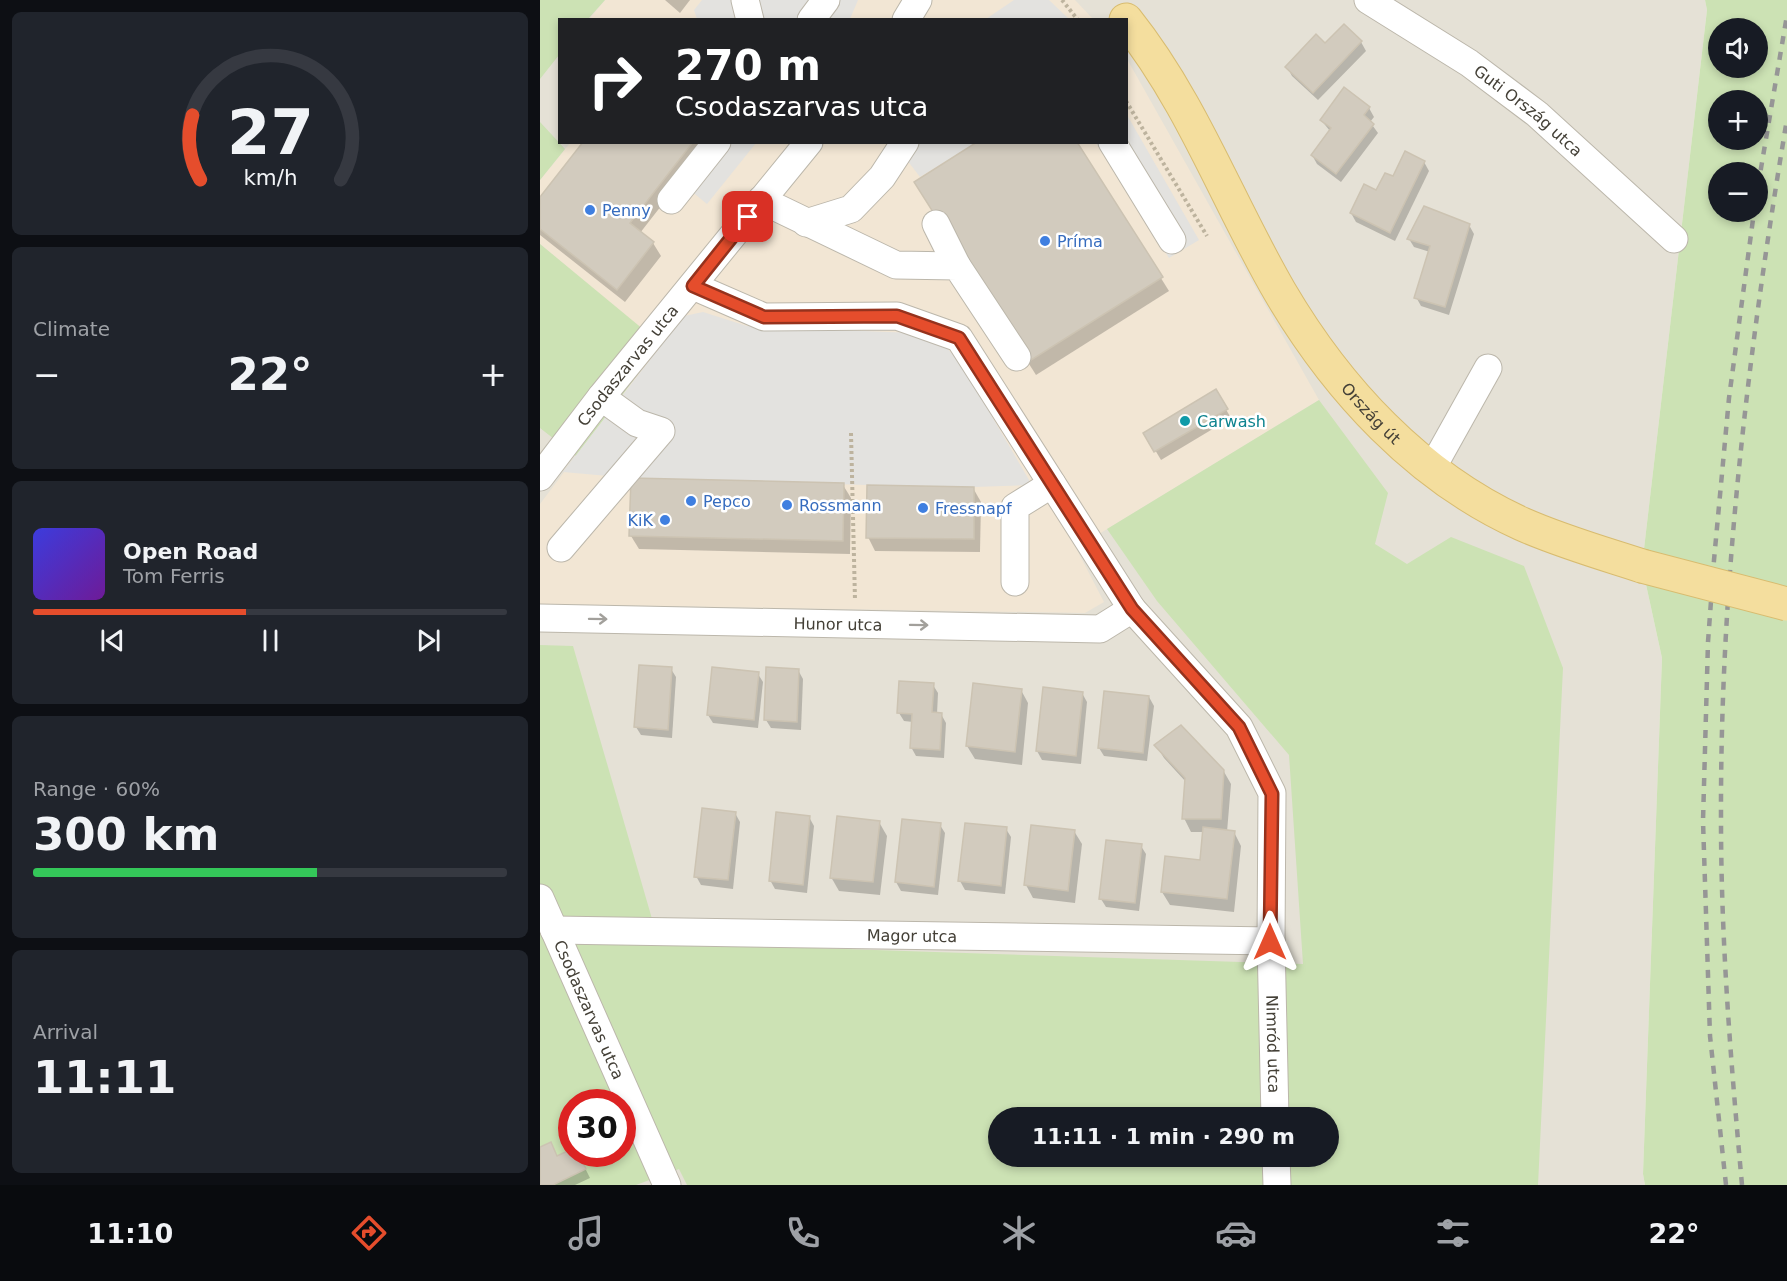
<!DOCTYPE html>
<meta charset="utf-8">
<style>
:root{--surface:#171b24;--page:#20242c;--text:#f1f3f6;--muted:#9ea1a6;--line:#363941;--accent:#e54d2c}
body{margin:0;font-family:"DejaVu Sans",sans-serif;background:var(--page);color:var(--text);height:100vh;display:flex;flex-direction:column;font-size:22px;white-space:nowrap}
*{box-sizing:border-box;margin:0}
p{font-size:20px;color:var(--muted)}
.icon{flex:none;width:33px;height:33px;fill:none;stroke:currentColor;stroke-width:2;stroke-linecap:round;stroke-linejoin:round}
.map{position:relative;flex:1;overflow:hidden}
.side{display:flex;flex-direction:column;gap:12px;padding:12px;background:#0d0f14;width:540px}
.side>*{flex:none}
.guide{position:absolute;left:18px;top:18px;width:570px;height:126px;border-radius:0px;box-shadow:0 3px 9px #0003;background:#202124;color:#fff;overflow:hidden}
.buttons{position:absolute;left:1168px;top:18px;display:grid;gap:12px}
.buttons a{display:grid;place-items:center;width:60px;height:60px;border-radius:50%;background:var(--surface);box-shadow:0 3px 9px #0003;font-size:30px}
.speed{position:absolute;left:18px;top:1089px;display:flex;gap:12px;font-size:30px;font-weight:700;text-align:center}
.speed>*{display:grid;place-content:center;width:78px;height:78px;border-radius:50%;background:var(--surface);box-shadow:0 3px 9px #0003;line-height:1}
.speed .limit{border:9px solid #d22;background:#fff;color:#111}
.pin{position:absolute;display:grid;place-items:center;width:51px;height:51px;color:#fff;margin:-26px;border-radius:12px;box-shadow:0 3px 9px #0006}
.me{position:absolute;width:66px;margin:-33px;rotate:0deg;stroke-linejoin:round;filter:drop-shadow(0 0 4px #0008)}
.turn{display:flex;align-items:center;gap:21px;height:126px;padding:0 18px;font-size:27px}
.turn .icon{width:78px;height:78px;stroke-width:2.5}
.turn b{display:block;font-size:42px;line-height:51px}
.big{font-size:45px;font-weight:700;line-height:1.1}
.side .card{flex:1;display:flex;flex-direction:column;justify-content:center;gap:9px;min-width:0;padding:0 21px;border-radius:9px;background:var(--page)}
.side .dial{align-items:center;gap:0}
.dial svg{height:156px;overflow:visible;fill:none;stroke:var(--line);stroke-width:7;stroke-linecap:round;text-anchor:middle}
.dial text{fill:var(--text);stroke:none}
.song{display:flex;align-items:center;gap:18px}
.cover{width:72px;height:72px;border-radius:9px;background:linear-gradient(135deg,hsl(240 70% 55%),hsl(280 70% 35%))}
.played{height:6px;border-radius:3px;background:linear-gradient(90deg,var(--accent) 45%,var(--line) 45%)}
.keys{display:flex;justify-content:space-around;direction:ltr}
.heat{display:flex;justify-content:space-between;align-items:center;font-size:33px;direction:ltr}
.charge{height:9px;border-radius:4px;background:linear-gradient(90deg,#34c759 60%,var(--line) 0)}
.trip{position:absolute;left:448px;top:1107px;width:351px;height:60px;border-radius:30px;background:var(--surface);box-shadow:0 3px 9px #0003;font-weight:700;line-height:60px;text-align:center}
.menu{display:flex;height:96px;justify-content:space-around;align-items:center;background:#090b0e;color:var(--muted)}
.menu .icon{width:42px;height:42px}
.menu .active{color:var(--accent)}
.menu b{font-size:27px;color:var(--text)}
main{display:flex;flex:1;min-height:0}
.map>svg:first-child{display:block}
</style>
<main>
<section class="side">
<div class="card dial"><svg viewBox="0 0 100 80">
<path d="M14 69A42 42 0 1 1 86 69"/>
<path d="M14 69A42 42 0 0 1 10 36" stroke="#e54d2c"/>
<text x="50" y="56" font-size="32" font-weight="700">27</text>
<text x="50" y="72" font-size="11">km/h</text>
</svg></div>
<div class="card"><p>Climate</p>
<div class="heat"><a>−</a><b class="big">22°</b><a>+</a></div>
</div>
<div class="card">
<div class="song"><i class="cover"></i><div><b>Open Road</b><p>Tom Ferris</p></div></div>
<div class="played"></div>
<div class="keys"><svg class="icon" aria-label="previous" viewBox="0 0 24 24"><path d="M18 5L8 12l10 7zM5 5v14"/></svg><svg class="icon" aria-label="pause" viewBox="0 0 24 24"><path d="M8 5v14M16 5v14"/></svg><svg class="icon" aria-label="next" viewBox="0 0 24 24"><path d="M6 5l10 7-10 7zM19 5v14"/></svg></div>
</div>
<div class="card"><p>Range · 60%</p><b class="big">300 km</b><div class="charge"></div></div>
<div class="card"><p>Arrival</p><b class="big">11:11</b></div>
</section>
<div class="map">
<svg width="1247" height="1185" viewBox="0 0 1247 1185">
<rect width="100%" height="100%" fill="#f2efe7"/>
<!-- residential -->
<path fill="#e5e1d6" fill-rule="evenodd" d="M0 0H1165L1167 10 1102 566 1122 658 1103 1174 1105 1185H0ZM20 20H586V142H20ZM32 1102H82V1154H32ZM459 1118H789V1156H459Z"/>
<!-- commercial -->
<g fill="#f2e6d4">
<path d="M65 0H535L553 19 51 20 50 18Z"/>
<path d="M587 59 779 400 536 548 564 602 545 613 0 604V504L120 345 0 244V180L30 143 586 142Z"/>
</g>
<!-- green -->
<g fill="#cce2b4" fill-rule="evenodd">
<path d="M0 0H65L48 19 20 20 19 55 0 79Z"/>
<path d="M1165 0H1247V1185H1105L1103 1174 1122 658 1102 566 1167 10ZM1179 28H1218V68H1179ZM1179 100H1218V140H1179ZM1179 172H1218V212H1179Z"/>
<path d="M0 122 25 149 0 180Z"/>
<path d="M0 244 121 344 36 456 0 428Z"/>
<path d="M779 400 848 493 835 544 867 564 911 537 984 566 1023 668 998 1185H147L139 1169 96 1185H0V645L33 646 119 943 763 964 749 755 617 601 567 529ZM32 1102H82V1154H32ZM459 1118H789V1156H459Z"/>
</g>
<!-- parking -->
<g fill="#e3e2df">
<path d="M162 0H318L310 19H157L154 10Z"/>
<path d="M474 0H509L529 19H446Z"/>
<path d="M587 115 659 240 629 258 556 143 586 142Z"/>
<path d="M160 143H216L167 204 133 176Z"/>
<path d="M354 143H436L380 177Z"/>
<path d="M163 312 207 326 373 333 399 340 420 362 492 485 434 487 327 485 91 478 23 472 144 316Z"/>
</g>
<!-- shadow -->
<g fill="#0003">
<path d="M125 0H150L140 13Z"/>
<path d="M804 26 821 42 826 51 778 100 752 76 747 67 785 45Z"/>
<path d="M829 108 834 117 830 122 838 133 801 182 777 164 772 155 790 131 781 120Z"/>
<path d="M45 142H171L100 233 113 243 121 256 85 302 0 235V200Z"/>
<path d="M536 142 629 291 496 375 383 196Z"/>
<path d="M884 162 889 171 855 241 816 222 811 213 853 178Z"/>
<path d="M929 225 934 234 909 315 881 306 876 297 890 252 874 247 869 239Z"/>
<path d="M675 391 691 418 621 460 605 433Z"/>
<path d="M303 485 311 498 310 554 99 549 91 536Z"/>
<path d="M433 488 441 502 440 552 335 551 328 537Z"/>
<path d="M131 669 136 677 132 738 101 735 96 727Z"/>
<path d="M258 670 263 679 261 730 231 728 226 720Z"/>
<path d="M218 674 223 682 218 728 173 723 168 715Z"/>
<path d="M393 685 398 693 397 714H401L406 723 404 758 376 756 371 747 373 722 364 721 359 713Z"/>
<path d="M434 685 481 690 488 703 482 765 435 759 427 746Z"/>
<path d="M542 693 547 702 541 764 502 760 497 751Z"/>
<path d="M609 697 614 706 607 761 564 756 559 748Z"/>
<path d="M616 745 683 770 691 784 687 832H694L701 846 694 912 630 905 622 892 661 862 664 832H651L644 818 646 782 624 758Z"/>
<path d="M195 813 200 822 193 889 161 885 156 876Z"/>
<path d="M269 817 274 826 267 893 235 889 230 880Z"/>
<path d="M339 822 347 836 340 895 299 891 291 877Z"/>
<path d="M400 825 405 833 398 895 361 891 356 882Z"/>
<path d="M466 829 471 837 465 894 425 890 420 881Z"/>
<path d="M534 831 542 844 535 903 493 898 486 885Z"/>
<path d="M601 846 606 854 599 911 566 907 561 899Z"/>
<path d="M0 1149 17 1157 38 1154 50 1178 35 1185H0Z"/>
</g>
<!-- building -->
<g fill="#d2cbbe" stroke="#ccc3b2" stroke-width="1.5">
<path d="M804 24 822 41 773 93 745 67 776 34 785 43Z"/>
<path d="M804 87 830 107 824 115 834 124 796 174 771 155 791 128 780 120Z"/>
<path d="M43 142H153L90 223 114 242 77 290 0 229V197Z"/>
<path d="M437 142H537L623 277 488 362 374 182Z"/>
<path d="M865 151 885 161 850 233 810 213 824 184 836 190 845 173 853 176Z"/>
<path d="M884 206 930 224 905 307 874 298 890 246 867 239Z"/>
<path d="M676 389 688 409 614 452 603 433Z"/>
<path d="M91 478 304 483 303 541 89 536Z"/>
<path d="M327 485 434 487V539L326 538Z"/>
<path d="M99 665 132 667 128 730 94 727Z"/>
<path d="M172 667 219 672 214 720 167 715Z"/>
<path d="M226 667 259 669 257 722 224 720Z"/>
<path d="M359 681 394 683 392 712 402 713 400 750 370 748 372 714 357 713Z"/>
<path d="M433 683 482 689 475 752 426 746Z"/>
<path d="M503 687 543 692 536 756 496 751Z"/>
<path d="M564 691 609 696 603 753 558 748Z"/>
<path d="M641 725 684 770 681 819H642L645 778 614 745Z"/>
<path d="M162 808 196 812 188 880 154 877Z"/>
<path d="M236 812 270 816 263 885 229 881Z"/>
<path d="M297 816 340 821 333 882 290 878Z"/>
<path d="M362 819 401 823 394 887 355 882Z"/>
<path d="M425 823 467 827 461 886 418 881Z"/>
<path d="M491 825 535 830 528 891 484 885Z"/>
<path d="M663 827 695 831 687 899 621 892 625 856 660 860Z"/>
<path d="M566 840 602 844 595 903 559 899Z"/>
<path d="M11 1142 17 1156 32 1149V1154H39L46 1169 13 1185H0V1147Z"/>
</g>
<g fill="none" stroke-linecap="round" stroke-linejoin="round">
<defs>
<g id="minor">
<path d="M205 0 210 20"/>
<path id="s1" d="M828 0 929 63 997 114 1134 239"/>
<path d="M271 20 286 0"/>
<path d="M366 20 378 0"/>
<path d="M572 142 632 240"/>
<path d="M131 200 177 142"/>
<path d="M221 200 356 265 417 266 477 357"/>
<path d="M266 223 311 209 342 177 365 142"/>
<path d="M396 224 417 266"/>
<path id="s2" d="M153 286 224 317 357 316 419 338 592 609 699 727 732 793 731 941 735 1118"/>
<path d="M891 470 948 368"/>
<path id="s3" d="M0 477 61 397 269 142"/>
<path d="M21 548 121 431 97 423 61 397"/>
<path d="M475 582V507L512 484"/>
<path id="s4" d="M0 618 560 629 592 609"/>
<path id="s5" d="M0 898 127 1185"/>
<path id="s6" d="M14 930 731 941"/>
<path d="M736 1156 737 1185"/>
</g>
<g id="major">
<path id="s7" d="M586 20C653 104 687 201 740 292 797 389 878 477 982 524 1020 541 1062 553 1102 566"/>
</g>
</defs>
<!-- minor casing -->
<use href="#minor" stroke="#bcb7ab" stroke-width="29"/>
<!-- major casing -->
<use href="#major" stroke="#d8bc70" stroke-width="35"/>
<!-- path -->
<g stroke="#bdb39e" stroke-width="4" stroke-dasharray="3 3" stroke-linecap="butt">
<path d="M522 0 538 20"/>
<path d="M586 101 667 236"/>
<path d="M311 433 315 600"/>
</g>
<!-- minor -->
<use href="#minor" stroke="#fff" stroke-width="27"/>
<!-- major -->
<use href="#major" stroke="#f4de9e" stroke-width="33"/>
<!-- rail -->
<g stroke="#969696" stroke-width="4.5" stroke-dasharray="8 8" stroke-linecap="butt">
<path d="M1218 186 1247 15"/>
<path d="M1186 1185 1170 1036 1163 821 1168 642 1174 560 1189 398 1214 212"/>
<path d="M1202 1185C1191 1064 1181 942 1181 820 1180 585 1208 351 1247 119"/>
</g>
<defs>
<path id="major-bridge" d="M1102 566 1247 604"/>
</defs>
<!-- major-bridge casing -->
<use href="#major-bridge" stroke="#d8bc70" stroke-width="35" stroke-linecap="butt"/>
<!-- major-bridge -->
<use href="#major-bridge" stroke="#f4de9e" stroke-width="33"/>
</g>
<!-- one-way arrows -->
<defs><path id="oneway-shaft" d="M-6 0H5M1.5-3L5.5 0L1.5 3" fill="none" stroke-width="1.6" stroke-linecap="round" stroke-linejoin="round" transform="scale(1.5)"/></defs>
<g stroke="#a2a09b">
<use href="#oneway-shaft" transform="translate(58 619) rotate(1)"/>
<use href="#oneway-shaft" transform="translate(379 625) rotate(1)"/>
</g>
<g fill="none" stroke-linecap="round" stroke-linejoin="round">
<defs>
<path id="route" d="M208 217 153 286 224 317 357 316 419 338 592 609 699 727 732 794 730 942"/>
</defs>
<!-- route casing -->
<use href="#route" stroke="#95321d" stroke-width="15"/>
<!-- route -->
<use href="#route" stroke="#e54d2c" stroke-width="10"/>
</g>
<!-- markers -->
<g fill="#3f7fe0" stroke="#fff" stroke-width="2">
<circle cx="50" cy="210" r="6"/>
<circle cx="505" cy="241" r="6"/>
<circle cx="151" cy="501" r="6"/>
<circle cx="247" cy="505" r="6"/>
<circle cx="383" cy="508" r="6"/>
<circle cx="125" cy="520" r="6"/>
</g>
<circle fill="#0f9aa8" stroke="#fff" stroke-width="2" cx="645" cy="421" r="6"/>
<g text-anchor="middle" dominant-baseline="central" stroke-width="5" stroke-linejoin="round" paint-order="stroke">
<!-- street labels -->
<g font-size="16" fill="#444037" stroke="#fff">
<text stroke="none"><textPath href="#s1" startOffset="195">Guti Ország utca</textPath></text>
<text stroke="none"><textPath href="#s3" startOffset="142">Csodaszarvas utca</textPath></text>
<text stroke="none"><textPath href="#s7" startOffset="465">Ország út</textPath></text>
<text stroke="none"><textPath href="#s4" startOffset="298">Hunor utca</textPath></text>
<text stroke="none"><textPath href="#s6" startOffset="358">Magor utca</textPath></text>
<text stroke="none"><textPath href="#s5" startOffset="122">Csodaszarvas utca</textPath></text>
<text stroke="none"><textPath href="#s2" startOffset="1082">Nimród utca</textPath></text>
</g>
<!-- shop labels -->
<g font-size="16" fill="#366cbe" stroke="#fff" text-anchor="start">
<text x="62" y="210">Penny</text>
<text x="517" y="241">Príma</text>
<text x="163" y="501">Pepco</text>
<text x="259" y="505">Rossmann</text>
<text x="395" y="508">Fressnapf</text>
<text x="113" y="520" text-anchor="end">KiK</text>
</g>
<!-- culture labels -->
<g font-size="16" fill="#0d838f" stroke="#fff" text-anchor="start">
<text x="657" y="421">Carwash</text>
</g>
</g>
</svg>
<div class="buttons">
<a><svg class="icon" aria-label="sound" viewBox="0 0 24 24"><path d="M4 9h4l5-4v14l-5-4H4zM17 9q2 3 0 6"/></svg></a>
<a>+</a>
<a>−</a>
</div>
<div class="speed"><div class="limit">30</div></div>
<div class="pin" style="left:208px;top:217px;background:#d93025"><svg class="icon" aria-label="arrive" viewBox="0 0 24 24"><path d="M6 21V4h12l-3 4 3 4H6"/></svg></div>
<svg class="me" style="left:730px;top:942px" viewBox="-20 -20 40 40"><path d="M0-17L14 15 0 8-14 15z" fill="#e54d2c" stroke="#fff" stroke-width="4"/></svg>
<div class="trip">11:11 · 1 min · 290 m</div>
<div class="guide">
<div class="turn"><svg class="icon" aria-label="right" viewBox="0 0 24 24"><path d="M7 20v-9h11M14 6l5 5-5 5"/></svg><div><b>270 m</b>Csodaszarvas utca</div></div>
</div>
</div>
</main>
<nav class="menu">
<b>11:10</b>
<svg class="icon active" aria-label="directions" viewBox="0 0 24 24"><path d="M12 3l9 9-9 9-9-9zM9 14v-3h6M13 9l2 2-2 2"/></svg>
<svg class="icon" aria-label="music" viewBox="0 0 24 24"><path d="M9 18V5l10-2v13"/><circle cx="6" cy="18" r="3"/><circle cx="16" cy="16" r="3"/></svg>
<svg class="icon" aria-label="phone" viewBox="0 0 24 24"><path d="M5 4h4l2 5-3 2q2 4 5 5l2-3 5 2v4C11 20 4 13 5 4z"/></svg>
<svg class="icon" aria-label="climate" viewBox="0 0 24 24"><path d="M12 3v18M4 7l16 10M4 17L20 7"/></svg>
<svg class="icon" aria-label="car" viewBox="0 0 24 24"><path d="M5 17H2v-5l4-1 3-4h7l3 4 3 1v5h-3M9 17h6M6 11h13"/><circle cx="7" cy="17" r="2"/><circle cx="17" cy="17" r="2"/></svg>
<svg class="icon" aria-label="filters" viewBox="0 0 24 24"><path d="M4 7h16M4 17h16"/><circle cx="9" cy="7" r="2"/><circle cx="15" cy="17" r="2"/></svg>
<b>22°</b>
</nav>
